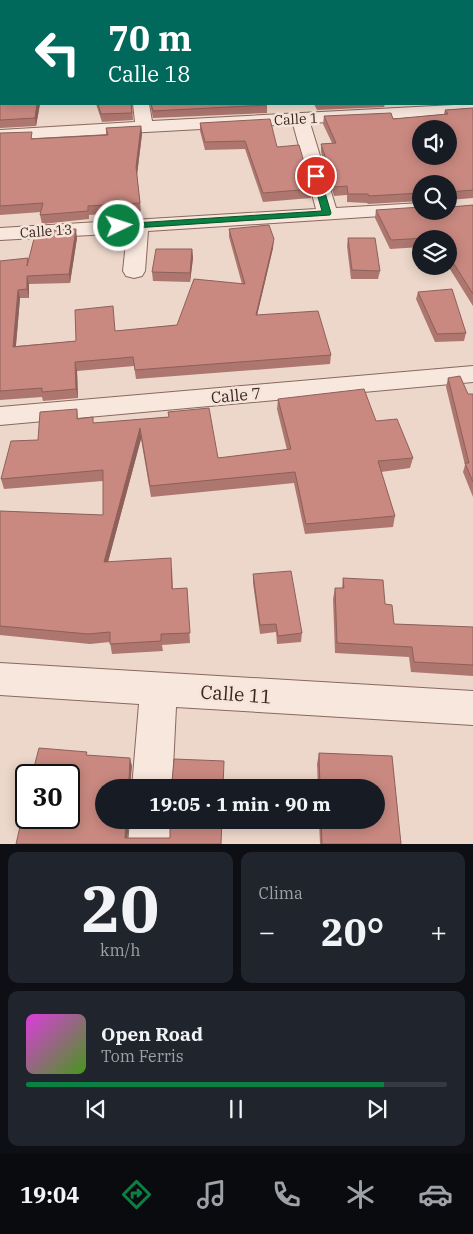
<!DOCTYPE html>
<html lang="es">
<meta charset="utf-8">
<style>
:root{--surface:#171b24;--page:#20242c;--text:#f1f3f6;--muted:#9ea1a6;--line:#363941;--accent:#0b8043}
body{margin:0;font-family:"IBM Plex Serif",serif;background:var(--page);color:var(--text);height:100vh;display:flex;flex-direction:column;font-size:19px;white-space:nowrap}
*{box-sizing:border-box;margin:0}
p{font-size:16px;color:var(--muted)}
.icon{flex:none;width:28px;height:28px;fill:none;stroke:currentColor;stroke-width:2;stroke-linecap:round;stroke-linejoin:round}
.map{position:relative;height:844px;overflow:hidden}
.panel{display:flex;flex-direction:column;gap:8px;padding:8px;background:#0d0f14;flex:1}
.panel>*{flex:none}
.banner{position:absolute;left:0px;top:0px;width:474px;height:105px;box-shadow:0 2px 12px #0003;background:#00695c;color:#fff;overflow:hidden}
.buttons{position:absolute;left:412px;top:120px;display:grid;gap:10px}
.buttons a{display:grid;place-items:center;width:45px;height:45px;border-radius:50%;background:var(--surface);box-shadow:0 2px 12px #0003;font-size:25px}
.speed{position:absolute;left:15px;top:764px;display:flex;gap:10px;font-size:25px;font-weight:700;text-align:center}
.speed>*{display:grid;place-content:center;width:65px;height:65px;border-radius:50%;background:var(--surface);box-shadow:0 2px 12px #0003;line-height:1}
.speed .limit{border:2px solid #111;border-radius:8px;background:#fff;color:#111}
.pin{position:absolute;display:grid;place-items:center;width:42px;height:42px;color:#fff;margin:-21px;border:2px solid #fff;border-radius:50%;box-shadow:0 1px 5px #0007}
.me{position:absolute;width:55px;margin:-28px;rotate:86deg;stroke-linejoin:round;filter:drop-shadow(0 0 4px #0008)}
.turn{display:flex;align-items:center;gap:18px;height:105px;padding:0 25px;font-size:22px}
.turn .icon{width:65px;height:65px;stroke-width:2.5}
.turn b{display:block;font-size:35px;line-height:42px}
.big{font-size:38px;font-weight:800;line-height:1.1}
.panel .widget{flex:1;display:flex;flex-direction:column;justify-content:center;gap:8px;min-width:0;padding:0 18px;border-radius:10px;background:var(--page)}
.panel .dial{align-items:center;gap:0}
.dial b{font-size:65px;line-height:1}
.song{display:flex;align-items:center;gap:15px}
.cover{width:60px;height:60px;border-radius:8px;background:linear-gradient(135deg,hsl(300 70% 55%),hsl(100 70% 35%))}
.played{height:5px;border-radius:2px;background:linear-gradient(90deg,var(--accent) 85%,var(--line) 85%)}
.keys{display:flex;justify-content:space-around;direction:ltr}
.heat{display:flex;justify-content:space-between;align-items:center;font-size:28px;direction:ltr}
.panel .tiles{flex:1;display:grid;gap:8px;grid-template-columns:1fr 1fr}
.widget:last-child{grid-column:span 2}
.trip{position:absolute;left:95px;top:779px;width:290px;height:50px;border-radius:25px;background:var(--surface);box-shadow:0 2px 12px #0003;font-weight:800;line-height:50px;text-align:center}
.dock{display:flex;height:80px;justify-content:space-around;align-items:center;background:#090b0e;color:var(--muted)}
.dock .icon{width:35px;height:35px}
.dock .current{color:var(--accent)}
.dock b{font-size:22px;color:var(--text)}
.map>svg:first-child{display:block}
</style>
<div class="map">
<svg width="473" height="844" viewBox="0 0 473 844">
<rect width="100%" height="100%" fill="#edd7ca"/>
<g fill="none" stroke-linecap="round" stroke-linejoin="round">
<defs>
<g id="minor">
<path d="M449 0H464L465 1H450Z"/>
<path d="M133 104H149L152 121 473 104V114L310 123 336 208 421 203V211H430L428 213 148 231 145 271 142 276 134 278 126 276 123 271 127 233 0 240V228L316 209 293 124 0 140V130L135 122Z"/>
<path d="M473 366V382L0 425V407Z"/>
<path d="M0 663 473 691V725L176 707 172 788H132L139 704 0 695Z"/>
<path d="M130 820H170V844H128Z"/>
</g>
</defs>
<!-- minor casing -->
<use href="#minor" stroke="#89685f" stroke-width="2"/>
<!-- minor -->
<use href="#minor" fill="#f8e7dd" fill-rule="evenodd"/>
</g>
<!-- wall -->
<g fill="#ad766f">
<path d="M209 0H419L420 1H211Z"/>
<path d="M0 68 40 104 36 126 0 128Z"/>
<path d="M96 104H132L133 120 102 122Z"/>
<path d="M150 104H267V113L153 118Z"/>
<path d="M314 104H385L384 107 317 110Z"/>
<path d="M473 108V198L449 200 421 184V203V201L368 204 367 203 347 202V195L334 196 321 152V144L332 143 323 124 324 116 393 119 444 114 445 110Z"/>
<path d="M200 123 277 147 312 189 311 198 263 202 245 149 205 150 200 131Z"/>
<path d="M141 126 142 134 137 174 141 211 89 215V219L42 224 40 215 41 212 0 215V133L33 139 106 135V128Z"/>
<path d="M473 205V306L448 266H449V239H421V247L390 249 375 218 376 210 451 207Z"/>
<path d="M229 229 273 248 257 315 331 355 330 364 136 379 134 366 77 371 78 398 43 401 42 397 0 400V261L28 258V262L77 238 70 283 29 284V298H20L16 346 76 341 116 331 177 325 242 284 229 237Z"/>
<path d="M348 238 380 271 378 279H351L347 246Z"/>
<path d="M192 249 193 258 190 282 153 281 152 272Z"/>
<path d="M418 292 466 333 464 341 435 342 416 299Z"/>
<path d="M448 378 468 394H473V497L463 472 465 465 446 387Z"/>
<path d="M278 399 376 421 413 458 410 468 381 472 395 516 393 527 305 534 294 483 151 497 141 439 108 562 172 568 173 589 187 588 190 643 162 645 163 651 112 654 110 642 90 644 0 635V511L103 515V481L4 489 1 479 38 440 77 409 78 418 94 423 168 417 218 458 287 450 277 409Z"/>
<path d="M253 574 302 633 301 642 277 644 276 632 260 634 253 583Z"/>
<path d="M343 578 385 604 394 624 473 627V676L411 672 409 657 335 653 333 599 335 588H342Z"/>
<path d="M319 753 392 756 401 844H320L319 820H376V788H318L317 764Z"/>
</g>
<!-- shaded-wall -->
<g fill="#8d605a">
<path d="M1 2V10L0 11V3Z"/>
<path d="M37 104H40L36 126 35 118Z"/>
<path d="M141 126 142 134 137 175 136 167Z"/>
<path d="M76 229 77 238 70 283 69 274Z"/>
<path d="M274 239 273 248 255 324 256 315Z"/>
<path d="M192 249 193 258 190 282V273Z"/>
<path d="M27 276 29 284V298L27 289Z"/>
<path d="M18 290 20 298 15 355 13 347Z"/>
<path d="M75 362 77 371 78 398 76 389Z"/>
<path d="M140 428 141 439 105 573 104 562Z"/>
<path d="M130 758 132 766 130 788 129 780Z"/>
<path d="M126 820H129L127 844 125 838Z"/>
</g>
<!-- building -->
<g fill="#c98981" stroke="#8d605a" fill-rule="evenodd">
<path d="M217 0H419L420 1H218Z"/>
<path d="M472 18H473L472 95Z"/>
<path d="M0 33H1V58L0 56Z"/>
<path d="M0 68H1V104H37L35 118 0 120Z"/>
<path d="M98 104H131L132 113 101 114Z"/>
<path d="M151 104H267V105L153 111Z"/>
<path d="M473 108V190L450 192 449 201V184H421V193L369 196 368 194H348L347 186 335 187 321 144 336 143 324 116 391 113 393 119 448 114 445 110ZM421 129H449V156H421Z"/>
<path d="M270 119 277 147 299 145 312 189 263 193 245 141 205 142 200 123Z"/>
<path d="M141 126 136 167 140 203 88 206V211L40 215 43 203 0 206V133L32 132 31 139 108 135 106 128Z"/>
<path d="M473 205V294L449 256V239H426V238L391 240 376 210 421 207V211H449V206L451 207Z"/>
<path d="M269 225 274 239 256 315 318 311 331 355 135 370 133 357 75 362 76 389 42 392V388L0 391V261L28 258 27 266 36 231 76 229 69 274 27 276V289L18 290 13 347 76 341 75 310 113 306 115 331 177 325 194 279 245 284 229 229Z"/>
<path d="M348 238H375L380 271 352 270Z"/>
<path d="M156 249H192L190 273 152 272Z"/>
<path d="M452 289 466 333 437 334 418 292Z"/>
<path d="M460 376 468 394H473V482L465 463H469L448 378Z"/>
<path d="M364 389 376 421 397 419 413 458 378 461 395 516 306 524 295 472 150 486 140 428 104 562 171 558 172 589 187 588 190 633 161 634V641L110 644V632L88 634 0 626V511L103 515V470L1 479 11 441 38 440 40 412 77 409V419L93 417V423L169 417 168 412 209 408 218 458 291 449 278 399Z"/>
<path d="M291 571 302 633 278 636 276 624 260 625 253 574Z"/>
<path d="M343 578 383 580 385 604 392 605 394 624 473 627V665L414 662 412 647 337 643 335 588H344Z"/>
<path d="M39 748 87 752 86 755 130 758 129 780 130 782H172L174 759 224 761 223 788H104V820H126L125 838H170V820H222L221 844H16L26 801V818H69V775H32Z"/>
<path d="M319 753 392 756 401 844H322L321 820H376V788H320Z"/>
</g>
<!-- route -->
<path fill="#0b8043" stroke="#07532c" d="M316 173 320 176 331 213 330 215 119 229 114 226 119 224 322 211 312 176Z"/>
<g text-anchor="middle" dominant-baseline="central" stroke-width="5" stroke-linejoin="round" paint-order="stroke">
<!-- far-street labels -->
<g font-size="14" fill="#3a2621" stroke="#f5e4d9">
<text transform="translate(296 119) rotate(-3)">Calle 1</text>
<text transform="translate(46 231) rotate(-4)">Calle 13</text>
</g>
<!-- street labels -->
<g font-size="16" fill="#3a2621" stroke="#f5e4d9">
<text transform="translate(236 395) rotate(-5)">Calle 7</text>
</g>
<!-- near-street labels -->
<g font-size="19" fill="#3a2621" stroke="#f5e4d9">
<text transform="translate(236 694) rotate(4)">Calle 11</text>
</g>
</g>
</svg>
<div class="buttons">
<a><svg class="icon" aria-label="sound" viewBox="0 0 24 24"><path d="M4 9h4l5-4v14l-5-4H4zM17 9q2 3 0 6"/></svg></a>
<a><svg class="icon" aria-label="search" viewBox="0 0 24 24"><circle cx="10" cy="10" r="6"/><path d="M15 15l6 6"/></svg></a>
<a><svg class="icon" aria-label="layers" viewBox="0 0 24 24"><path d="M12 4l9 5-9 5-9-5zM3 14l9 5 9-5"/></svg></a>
</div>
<div class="speed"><div class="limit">30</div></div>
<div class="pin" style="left:316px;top:176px;background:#d93025"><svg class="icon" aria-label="arrive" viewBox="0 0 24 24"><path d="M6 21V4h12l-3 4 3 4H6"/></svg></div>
<svg class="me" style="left:119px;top:226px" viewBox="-20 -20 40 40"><circle r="17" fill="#0b8043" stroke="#fff" stroke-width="3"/><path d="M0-11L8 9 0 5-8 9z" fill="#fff"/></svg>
<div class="trip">19:05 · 1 min · 90 m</div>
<div class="banner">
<div class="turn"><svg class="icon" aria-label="left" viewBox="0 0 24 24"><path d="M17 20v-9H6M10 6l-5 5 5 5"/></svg><div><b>70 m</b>Calle 18</div></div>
</div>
</div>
<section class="panel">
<div class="tiles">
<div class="widget dial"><b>20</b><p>km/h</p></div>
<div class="widget"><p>Clima</p>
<div class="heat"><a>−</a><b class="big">20°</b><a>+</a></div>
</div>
<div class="widget">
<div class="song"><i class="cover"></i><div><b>Open Road</b><p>Tom Ferris</p></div></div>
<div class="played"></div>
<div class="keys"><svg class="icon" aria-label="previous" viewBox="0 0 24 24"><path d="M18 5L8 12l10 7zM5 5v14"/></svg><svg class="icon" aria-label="pause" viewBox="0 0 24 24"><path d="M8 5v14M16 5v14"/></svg><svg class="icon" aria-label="next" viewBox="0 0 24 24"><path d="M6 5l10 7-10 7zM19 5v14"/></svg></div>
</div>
</div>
</section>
<nav class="dock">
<b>19:04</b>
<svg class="icon current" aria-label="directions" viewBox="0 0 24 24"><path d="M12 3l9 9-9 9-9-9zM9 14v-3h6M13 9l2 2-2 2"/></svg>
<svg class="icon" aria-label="music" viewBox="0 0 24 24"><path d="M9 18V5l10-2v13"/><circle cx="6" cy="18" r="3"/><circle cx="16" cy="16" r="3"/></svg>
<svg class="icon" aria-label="phone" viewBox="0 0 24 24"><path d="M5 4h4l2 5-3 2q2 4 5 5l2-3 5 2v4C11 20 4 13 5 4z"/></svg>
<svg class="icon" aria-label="climate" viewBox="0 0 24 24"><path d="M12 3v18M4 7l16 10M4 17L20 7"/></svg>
<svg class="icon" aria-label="car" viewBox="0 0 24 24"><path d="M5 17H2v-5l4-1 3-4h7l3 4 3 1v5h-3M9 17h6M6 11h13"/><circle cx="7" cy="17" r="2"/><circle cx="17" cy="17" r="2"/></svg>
</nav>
